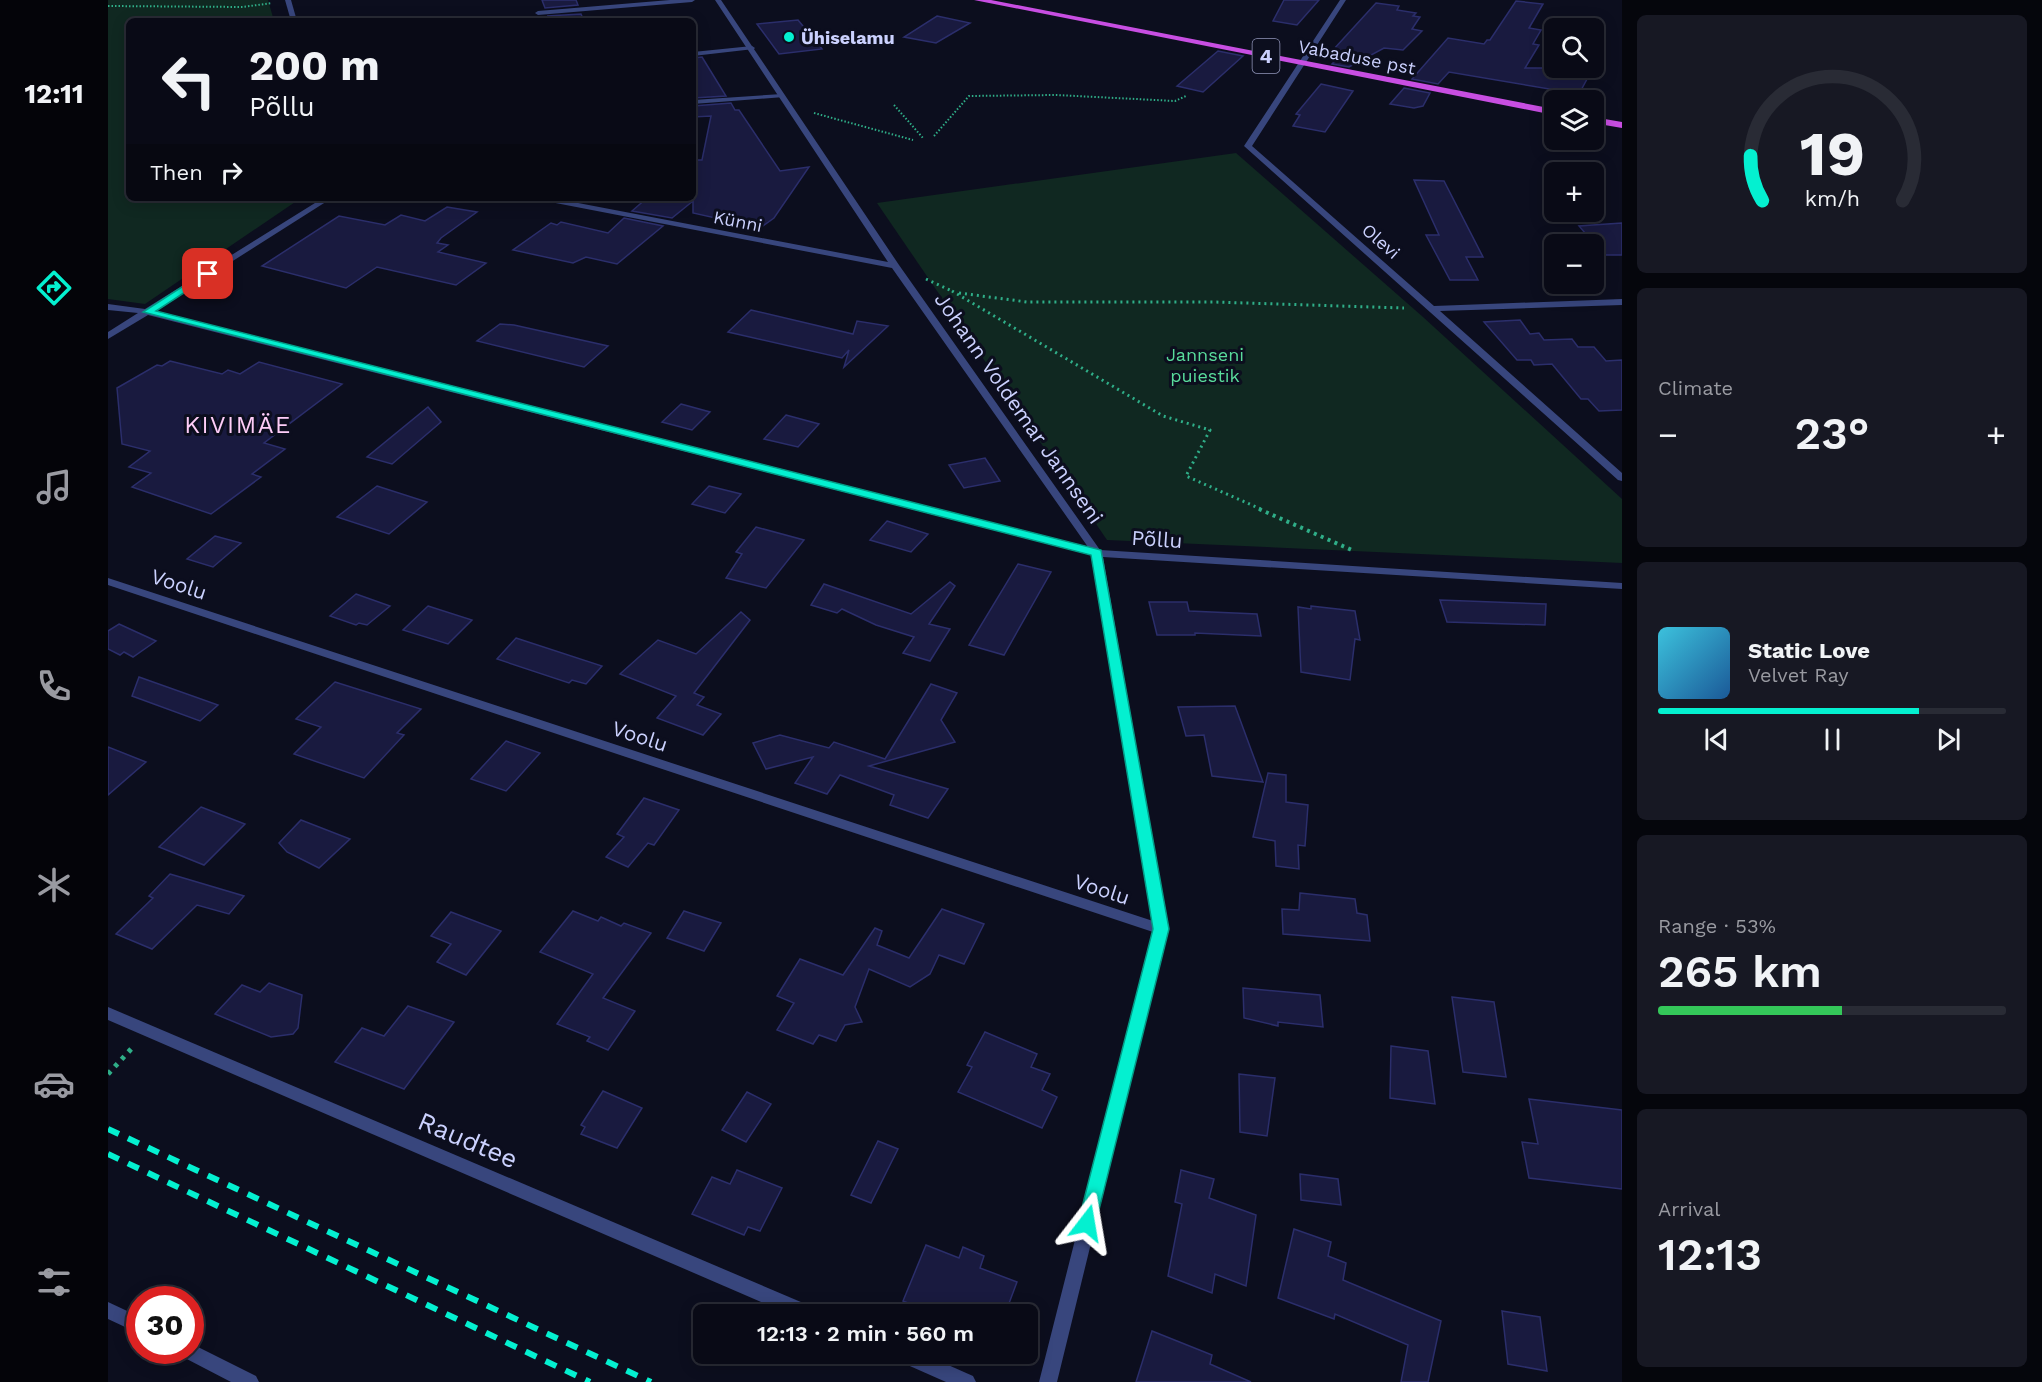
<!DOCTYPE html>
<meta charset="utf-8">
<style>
:root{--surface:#090a16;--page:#171823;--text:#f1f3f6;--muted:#999aa1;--line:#292b35;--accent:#04f0d0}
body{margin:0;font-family:"Work Sans",sans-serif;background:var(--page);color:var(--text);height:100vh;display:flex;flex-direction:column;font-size:22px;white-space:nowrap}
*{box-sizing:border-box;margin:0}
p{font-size:20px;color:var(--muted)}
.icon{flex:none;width:33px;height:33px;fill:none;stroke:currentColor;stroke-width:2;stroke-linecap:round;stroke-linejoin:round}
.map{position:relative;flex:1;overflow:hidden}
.sheet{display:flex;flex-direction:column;gap:15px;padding:15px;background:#05060c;width:420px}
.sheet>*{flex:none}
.guide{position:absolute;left:18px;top:18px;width:570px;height:183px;border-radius:9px;box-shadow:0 3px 15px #0003,0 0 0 2px var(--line);background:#090a16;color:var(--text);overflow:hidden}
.controls{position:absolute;left:1436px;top:18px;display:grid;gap:12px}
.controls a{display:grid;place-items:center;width:60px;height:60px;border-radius:9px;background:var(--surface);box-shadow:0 3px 15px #0003,0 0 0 2px var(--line);font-size:30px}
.speed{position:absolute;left:18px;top:1286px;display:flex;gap:12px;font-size:30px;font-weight:700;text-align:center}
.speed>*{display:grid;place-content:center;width:78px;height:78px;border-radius:50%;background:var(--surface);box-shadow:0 3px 15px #0003,0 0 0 2px var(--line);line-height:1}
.speed .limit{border:9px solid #d22;background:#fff;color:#111}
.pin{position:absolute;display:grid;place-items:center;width:51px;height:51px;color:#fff;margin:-26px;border-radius:12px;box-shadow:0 3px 9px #0006}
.me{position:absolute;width:66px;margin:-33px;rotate:14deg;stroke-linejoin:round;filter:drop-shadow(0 0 4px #0008)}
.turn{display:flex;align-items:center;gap:21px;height:126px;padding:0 24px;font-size:27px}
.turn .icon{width:78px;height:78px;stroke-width:2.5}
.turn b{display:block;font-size:42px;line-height:51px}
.then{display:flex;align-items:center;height:57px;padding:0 24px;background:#0003;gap:12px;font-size:22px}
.big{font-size:45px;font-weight:600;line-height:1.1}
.sheet .widget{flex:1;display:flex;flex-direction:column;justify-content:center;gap:9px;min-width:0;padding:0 21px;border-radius:9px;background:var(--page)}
.sheet .dial{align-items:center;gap:0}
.dial svg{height:156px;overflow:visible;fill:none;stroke:var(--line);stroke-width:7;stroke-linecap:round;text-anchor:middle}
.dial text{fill:var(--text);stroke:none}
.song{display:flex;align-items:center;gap:18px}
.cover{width:72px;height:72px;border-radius:9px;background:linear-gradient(135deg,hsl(190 70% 55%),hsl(210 70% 35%))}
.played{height:6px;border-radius:3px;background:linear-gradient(90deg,var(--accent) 75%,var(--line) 75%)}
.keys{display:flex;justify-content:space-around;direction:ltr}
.heat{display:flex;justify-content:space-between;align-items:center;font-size:33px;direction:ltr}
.charge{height:9px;border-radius:4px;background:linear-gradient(90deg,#34c759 53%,var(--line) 0)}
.trip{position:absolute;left:585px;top:1304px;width:345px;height:60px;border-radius:9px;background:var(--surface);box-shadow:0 3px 15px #0003,0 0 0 2px var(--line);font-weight:600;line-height:60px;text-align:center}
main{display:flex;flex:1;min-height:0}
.menu{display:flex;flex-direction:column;width:108px;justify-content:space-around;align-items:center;background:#040409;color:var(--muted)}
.menu .icon{width:42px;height:42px}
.menu .selected{color:var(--accent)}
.menu b{font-size:27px;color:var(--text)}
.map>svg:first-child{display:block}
</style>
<main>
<nav class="menu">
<b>12:11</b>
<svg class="icon selected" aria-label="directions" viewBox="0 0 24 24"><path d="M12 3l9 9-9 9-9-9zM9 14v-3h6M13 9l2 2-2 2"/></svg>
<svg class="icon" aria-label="music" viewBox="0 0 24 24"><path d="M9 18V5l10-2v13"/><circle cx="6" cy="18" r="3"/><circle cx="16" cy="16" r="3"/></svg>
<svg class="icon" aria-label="phone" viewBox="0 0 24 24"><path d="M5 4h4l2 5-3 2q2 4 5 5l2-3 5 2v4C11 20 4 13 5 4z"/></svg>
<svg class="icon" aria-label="climate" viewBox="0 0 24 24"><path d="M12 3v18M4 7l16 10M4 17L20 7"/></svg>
<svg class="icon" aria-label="car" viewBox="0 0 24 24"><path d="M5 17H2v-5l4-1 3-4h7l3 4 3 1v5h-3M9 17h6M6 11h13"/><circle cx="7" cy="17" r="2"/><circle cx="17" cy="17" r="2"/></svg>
<svg class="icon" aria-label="filters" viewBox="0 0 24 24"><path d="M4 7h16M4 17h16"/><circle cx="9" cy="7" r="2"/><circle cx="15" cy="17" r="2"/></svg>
</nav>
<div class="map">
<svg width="1514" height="1382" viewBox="0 0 1514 1382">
<rect width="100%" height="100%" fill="#0c0e1e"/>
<!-- green -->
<g fill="#102821">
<path d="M0 0H160L166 21H21V198H193L37 304 0 299Z"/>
<path d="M1128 153 1315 317 1514 499V563L999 540 769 203Z"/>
</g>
<!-- building -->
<g fill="#191a3f" stroke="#2b2e6b" stroke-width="1.5">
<path d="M434 0H468L470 5 437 8Z"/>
<path d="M1176 0H1211L1189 25 1165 21Z"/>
<path d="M1408 1 1435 4 1421 28 1433 30 1425 44 1431 45 1417 68H1485L1471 94 1341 72 1330 84 1304 79 1340 38 1376 44 1379 40H1382Z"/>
<path d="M1268 3 1291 6 1289 10 1308 13 1305 16 1312 17 1304 29 1314 31 1295 50 1276 48 1241 67 1224 64 1235 52 1225 50Z"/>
<path d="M473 14 476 21H442L440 16Z"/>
<path d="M829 16 862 23 828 43 796 37Z"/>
<path d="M690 20 714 49 671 54 649 24Z"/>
<path d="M1110 51 1135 56 1095 92 1069 86Z"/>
<path d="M594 57 618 96 585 98V58Z"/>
<path d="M1213 84 1245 91 1217 132 1185 126 1192 115 1188 114Z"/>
<path d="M1296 88 1322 93 1315 106 1306 108 1282 104Z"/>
<path d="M623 103 627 110H631L672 171 701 167 666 218 652 228 585 213V201L564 218 524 211 539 198H585V160H594L603 116 585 117V106Z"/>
<path d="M1306 180 1336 181 1375 257H1358L1370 280H1342L1318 235H1331Z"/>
<path d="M339 207 369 212 333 238 329 243 340 245 330 252 378 263 348 285 269 267 238 288 154 266 231 216 277 225 293 215 317 221Z"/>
<path d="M516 218 555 226 509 264 478 257 465 263 405 250 443 223 449 225 453 222 500 233Z"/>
<path d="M1514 223V255H1496L1471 226Z"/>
<path d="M643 310 745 334 749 321 780 326 736 367 741 350 734 358 620 332Z"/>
<path d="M1412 320 1422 334 1431 333 1436 340 1464 339 1470 347H1486L1498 361 1514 360V410L1491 411 1480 399H1473L1444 364 1426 365 1423 360H1409L1376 322Z"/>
<path d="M392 324 406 325 500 346 476 367 369 341Z"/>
<path d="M62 361 114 374 120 370 132 374 151 362 234 384 156 443 177 449 144 474 153 477 103 514 24 487 43 473 21 467 42 451 14 444 9 388 49 365 54 366Z"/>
<path d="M573 404 602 412 584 430 554 422Z"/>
<path d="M320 407 333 422 284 464 259 457Z"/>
<path d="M678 415 711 424 690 447 656 439Z"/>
<path d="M877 458 892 481 856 488 841 465Z"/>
<path d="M269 486 319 502 281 534 229 517Z"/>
<path d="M601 486 633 494 617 513 584 504Z"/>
<path d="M779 521 820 534 803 552 762 540Z"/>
<path d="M648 527 696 540 658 588 618 578 634 554 628 552Z"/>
<path d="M107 536 133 543 105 567 79 559Z"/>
<path d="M910 564 943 572 896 655 861 645Z"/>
<path d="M842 582 847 586 821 624 842 629 822 661 795 653 806 637 768 625 734 609 729 613 703 605 716 584 803 614Z"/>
<path d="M248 594 282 606 259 625 251 623 248 625 222 616Z"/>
<path d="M1332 600 1438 604 1437 625 1339 622Z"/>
<path d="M1041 602H1079L1081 611 1149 614 1153 636 1087 633V635H1049Z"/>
<path d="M320 606 364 620 340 644 295 630Z"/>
<path d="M1203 606 1247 611 1252 640 1247 639 1242 680 1193 672 1190 607 1203 609Z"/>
<path d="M633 612 642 620 586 693 596 697 589 705 613 714 595 735 549 718 568 696 512 674 550 640 588 654Z"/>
<path d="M11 624 48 641 25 657 16 652 12 655 0 649V631Z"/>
<path d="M408 638 494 666 478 684 464 680 461 683 389 659Z"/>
<path d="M31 677 110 705 92 721 24 696Z"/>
<path d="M227 682 313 709 289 733 296 735 256 778 186 754 213 727 188 719Z"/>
<path d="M823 684 849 693 833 720 847 742 761 766 840 789 820 818 782 805 786 795 732 775 719 794 687 783 705 757 658 769 645 743 672 735 721 748 726 742 777 759Z"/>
<path d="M1127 706 1155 782 1104 776 1096 735 1078 736 1070 707Z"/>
<path d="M398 741 432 753 398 791 363 779Z"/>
<path d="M0 747 38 762 0 795Z"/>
<path d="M1160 773 1178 775V802L1200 805 1197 846 1190 845 1191 869 1168 866 1167 841 1145 837Z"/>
<path d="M536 798 571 810 546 845 540 843 520 867 498 857 516 837 509 834Z"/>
<path d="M93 807 137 824 96 865 51 847Z"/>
<path d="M193 820 242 839 211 868 179 852 171 843Z"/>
<path d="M62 874 136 896 121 914 89 905 44 949 8 934 45 898 41 896Z"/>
<path d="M1192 893 1247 899 1249 913 1259 915 1262 941 1175 934 1174 909 1191 910Z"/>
<path d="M834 909 876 924 856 964 831 955 822 974 802 987 761 969 747 1007 754 1022 737 1025 728 1041 711 1035 705 1044 669 1030 686 1003 669 996 692 959 735 975 767 928 774 931 769 945 801 958Z"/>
<path d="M465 911 490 921 493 917 513 926 516 923 543 933 495 998 527 1011 500 1050 479 1041 482 1037 449 1024 485 974 432 952Z"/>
<path d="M576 911 613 923 596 951 559 938Z"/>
<path d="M343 912 393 931 358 975 329 962 343 944 323 936Z"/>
<path d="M161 983 194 995 190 1028 185 1034 163 1037 107 1014 134 985 152 992Z"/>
<path d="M1135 988 1212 995 1215 1027 1170 1022V1026L1136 1018Z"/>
<path d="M1344 997 1386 1002 1398 1077 1355 1072Z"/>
<path d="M300 1006 346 1022 296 1089 227 1062 254 1028 276 1036Z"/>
<path d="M877 1032 929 1054 923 1067 942 1074 934 1090 949 1097 934 1128 850 1092 864 1067 859 1065Z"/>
<path d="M1283 1046 1320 1051 1327 1104 1282 1098Z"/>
<path d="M1131 1074 1167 1078 1159 1136 1132 1132Z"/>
<path d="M495 1091 534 1108 509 1148 473 1134 477 1127 473 1125Z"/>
<path d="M639 1092 663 1104 638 1142 614 1130Z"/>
<path d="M1421 1099 1514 1110V1189L1421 1178 1414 1142 1430 1144Z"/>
<path d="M770 1141 790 1149 763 1203 743 1195Z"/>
<path d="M629 1170 674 1188 652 1231 640 1227 636 1235 584 1214 604 1177 622 1184Z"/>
<path d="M1073 1170 1106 1179 1101 1198 1148 1215 1138 1286 1107 1274 1104 1293 1060 1276 1074 1204 1067 1202Z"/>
<path d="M1192 1174 1230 1179 1233 1205 1193 1200Z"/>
<path d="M1186 1229 1223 1242 1220 1256 1238 1263 1235 1280 1333 1321 1320 1382H1293L1300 1345 1227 1314 1226 1319 1170 1298Z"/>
<path d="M818 1245 851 1258 855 1247 876 1256 872 1268 909 1282 897 1314H827L795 1301Z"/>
<path d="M1394 1311 1432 1317 1439 1371 1400 1364Z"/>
<path d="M1044 1331 1104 1355 1102 1364 1143 1382H1028Z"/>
</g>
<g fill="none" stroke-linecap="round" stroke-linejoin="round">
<!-- path-far3 -->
<g stroke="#2fae88" stroke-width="2" stroke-dasharray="1.5 2" stroke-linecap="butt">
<path d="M0 6 135 7 164 3"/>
<path d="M786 105 815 138"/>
<path d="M706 113 805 140"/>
<path d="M826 136 861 96 948 95 1067 101 1078 96"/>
</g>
<!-- path-far2 -->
<g stroke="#2fae88" stroke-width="3" stroke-dasharray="2 4" stroke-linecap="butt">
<path d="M818 279 844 291"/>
<path d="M844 291 1055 416 1102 430 1078 476 1155 510"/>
<path d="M851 293 919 302H1105L1296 308"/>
</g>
<!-- path-far1 -->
<path stroke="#2fae88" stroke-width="4" stroke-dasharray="3 4.5" stroke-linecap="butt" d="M1151 509 1246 551"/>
<!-- path -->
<path stroke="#2fae88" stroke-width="5" stroke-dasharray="4 6" stroke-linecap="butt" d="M0 1074 25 1047"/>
<!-- service -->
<g fill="#38467d" fill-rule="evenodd">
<path d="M562 0H587L584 2 430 15 427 13 430 11Z"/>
<path d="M644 46 647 48 646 49 585 56V52Z"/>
<path d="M674 94 677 96 676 97 585 104V100Z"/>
</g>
<!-- minor -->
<g fill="#38467d" fill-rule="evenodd">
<path d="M177 0H183L189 21H183Z"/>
<path d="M607 0H613L791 265 992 550 1514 583V589L995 557 1060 929 949 1382H931L1045 932 0 585V578L1045 921 984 555 40 315 0 339V332L30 313 0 310V304L37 309 215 198H224L46 311 980 547 784 268 432 200 428 198H444L780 262Z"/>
<path d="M1232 0H1238L1144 146 1326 306 1514 299V305L1332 311 1514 473V481L1510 480 1136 146Z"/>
<path d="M0 1007 707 1308 710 1314H681L0 1020Z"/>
<path d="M0 1302 32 1317V1334L0 1319Z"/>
<path d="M82 1343 148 1376 151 1382H123L73 1356 70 1350H82Z"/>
<path d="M783 1353H813L865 1376 868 1382H838L786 1359Z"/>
</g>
<!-- trunk -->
<g fill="#c84ee2" fill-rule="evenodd">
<path d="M866 0H883L1446 109V115Z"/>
<path d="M1485 117 1514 122V128L1485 123Z"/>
</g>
<!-- rail -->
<g stroke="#04f0d0" stroke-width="6" stroke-dasharray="12 10" stroke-linecap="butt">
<path d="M0 1129 543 1382"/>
<path d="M0 1154 482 1382"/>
</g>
</g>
<!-- route -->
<path fill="#04f0d0" stroke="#039c87" stroke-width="1.5" d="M97 272 105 274 48 311 993 550 1061 929 986 1230 979 1232 973 1230 970 1223 1045 929 983 555 35 312Z"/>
<!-- markers -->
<circle fill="#04f0d0" stroke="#0c0e1e" stroke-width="2" cx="681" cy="37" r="6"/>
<g text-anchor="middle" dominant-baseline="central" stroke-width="6" stroke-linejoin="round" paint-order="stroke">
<!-- far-poi labels -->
<g font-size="18" font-weight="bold" fill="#cbd1fe" stroke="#0c0e1e" text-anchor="start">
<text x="693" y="37">Ühiselamu</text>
</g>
<!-- far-street labels -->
<g font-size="18" fill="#cbd1fe" stroke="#0c0e1e">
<text transform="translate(1249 57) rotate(11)">Vabaduse pst</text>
<text transform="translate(630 221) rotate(11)">Künni</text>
<text transform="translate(1273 241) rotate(41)">Olevi</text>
</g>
<!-- far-park labels -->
<g font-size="18" fill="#59dc9c" stroke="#0c0e1e">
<text x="1097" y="354">Jannseni<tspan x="1097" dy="21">puiestik</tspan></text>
</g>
<!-- shield labels -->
<rect fill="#0c0e1e" stroke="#9296bb" stroke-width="1.5" x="1144.5" y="39" width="27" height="34" rx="4.5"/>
<g font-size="20" font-weight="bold" fill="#cbd1fe">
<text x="1158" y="56">4</text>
</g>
<!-- street labels -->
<g font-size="21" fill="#cbd1fe" stroke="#0c0e1e">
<text transform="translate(911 408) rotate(55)">Johann Voldemar Jannseni</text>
<text transform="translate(1049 539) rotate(4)">Põllu</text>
<text transform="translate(71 584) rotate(18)">Voolu</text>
<text transform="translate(532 736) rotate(18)">Voolu</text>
<text transform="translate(994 889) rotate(18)">Voolu</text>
</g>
<!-- quarter labels -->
<g font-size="24" letter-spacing="1.5" fill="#fecdf8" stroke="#0c0e1e">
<text x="130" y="425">KIVIMÄE</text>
</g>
<!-- near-street labels -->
<g font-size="26" fill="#cbd1fe" stroke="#0c0e1e">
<text transform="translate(360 1140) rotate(23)">Raudtee</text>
</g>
</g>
</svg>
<div class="controls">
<a><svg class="icon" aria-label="search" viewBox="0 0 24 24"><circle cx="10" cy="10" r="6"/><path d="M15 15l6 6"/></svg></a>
<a><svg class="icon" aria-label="layers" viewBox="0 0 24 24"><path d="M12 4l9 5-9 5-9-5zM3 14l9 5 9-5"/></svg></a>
<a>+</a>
<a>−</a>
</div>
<div class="speed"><div class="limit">30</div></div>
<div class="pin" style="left:100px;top:274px;background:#d93025"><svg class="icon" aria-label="arrive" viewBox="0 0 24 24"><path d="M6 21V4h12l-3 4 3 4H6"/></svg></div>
<svg class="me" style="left:979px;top:1223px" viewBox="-20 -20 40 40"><path d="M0-17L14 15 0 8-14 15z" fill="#04f0d0" stroke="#fff" stroke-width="4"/></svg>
<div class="trip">12:13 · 2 min · 560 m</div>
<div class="guide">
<div class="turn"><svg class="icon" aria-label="left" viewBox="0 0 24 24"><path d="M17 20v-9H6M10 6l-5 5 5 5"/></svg><div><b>200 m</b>Põllu</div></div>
<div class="then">Then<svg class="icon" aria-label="right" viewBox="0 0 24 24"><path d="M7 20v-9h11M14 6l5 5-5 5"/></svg></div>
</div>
</div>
<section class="sheet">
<div class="widget dial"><svg viewBox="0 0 100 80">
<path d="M14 69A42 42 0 1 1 86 69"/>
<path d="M14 69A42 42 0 0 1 8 46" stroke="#04f0d0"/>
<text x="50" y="56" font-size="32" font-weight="700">19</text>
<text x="50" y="72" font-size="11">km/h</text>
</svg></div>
<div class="widget"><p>Climate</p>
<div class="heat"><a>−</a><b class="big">23°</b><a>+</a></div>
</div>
<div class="widget">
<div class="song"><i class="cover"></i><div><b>Static Love</b><p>Velvet Ray</p></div></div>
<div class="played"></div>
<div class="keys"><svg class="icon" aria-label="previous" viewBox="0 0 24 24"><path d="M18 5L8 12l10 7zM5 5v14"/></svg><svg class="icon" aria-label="pause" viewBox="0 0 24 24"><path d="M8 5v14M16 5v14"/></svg><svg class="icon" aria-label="next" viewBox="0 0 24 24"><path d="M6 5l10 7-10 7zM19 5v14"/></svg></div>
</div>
<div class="widget"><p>Range · 53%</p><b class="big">265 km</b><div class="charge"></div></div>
<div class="widget"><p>Arrival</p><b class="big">12:13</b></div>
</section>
</main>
